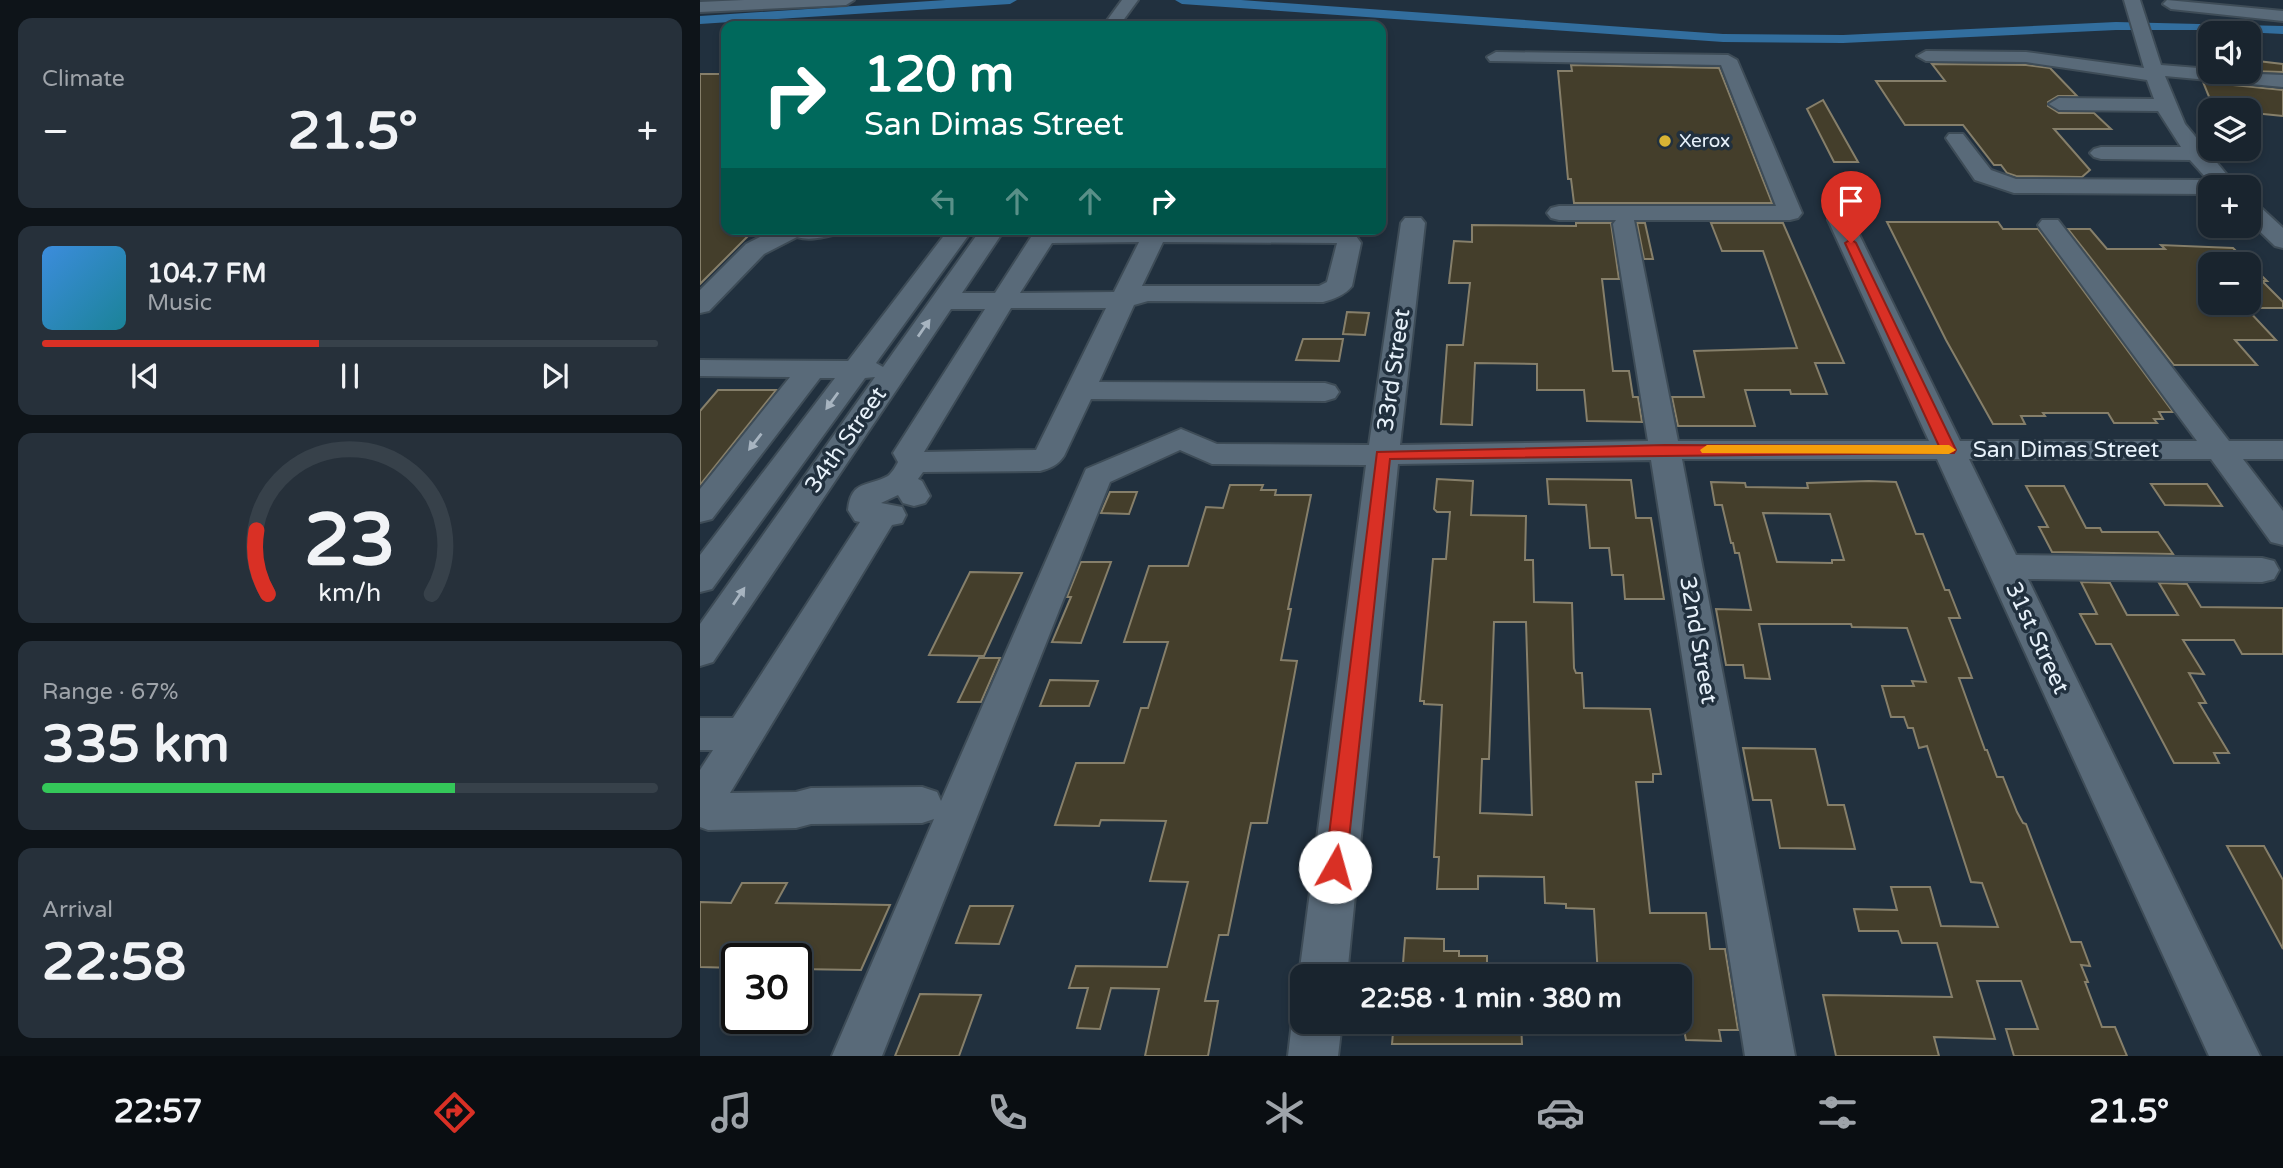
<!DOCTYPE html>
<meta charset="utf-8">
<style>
:root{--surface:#19242e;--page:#26303a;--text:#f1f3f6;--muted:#9fa4aa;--line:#37414a;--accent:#d93025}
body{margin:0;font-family:"Varela Round",sans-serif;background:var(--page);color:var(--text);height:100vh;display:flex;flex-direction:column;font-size:26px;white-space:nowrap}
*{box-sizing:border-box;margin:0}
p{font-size:23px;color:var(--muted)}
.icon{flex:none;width:38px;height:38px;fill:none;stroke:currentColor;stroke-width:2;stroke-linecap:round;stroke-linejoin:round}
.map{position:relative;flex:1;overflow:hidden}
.panel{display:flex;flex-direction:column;gap:18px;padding:18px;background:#0e1419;width:700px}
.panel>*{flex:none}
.guide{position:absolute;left:21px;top:21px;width:665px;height:214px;border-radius:14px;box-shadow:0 4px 10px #0003,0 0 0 2px var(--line);background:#00695c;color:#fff;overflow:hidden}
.fabs{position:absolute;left:1498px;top:21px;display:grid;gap:14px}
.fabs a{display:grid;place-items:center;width:63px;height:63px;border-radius:14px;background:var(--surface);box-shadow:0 4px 10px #0003,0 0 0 2px var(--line);font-size:35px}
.speed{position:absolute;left:21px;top:943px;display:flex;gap:14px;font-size:35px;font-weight:700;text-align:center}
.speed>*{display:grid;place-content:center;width:91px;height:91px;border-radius:50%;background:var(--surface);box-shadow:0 4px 10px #0003,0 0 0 2px var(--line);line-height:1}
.speed .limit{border:4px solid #111;border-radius:10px;background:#fff;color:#111}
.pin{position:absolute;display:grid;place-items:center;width:60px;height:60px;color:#fff;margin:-72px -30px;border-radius:50% 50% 50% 0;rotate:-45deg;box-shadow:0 0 7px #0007}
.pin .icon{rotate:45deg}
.me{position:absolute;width:77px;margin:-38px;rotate:7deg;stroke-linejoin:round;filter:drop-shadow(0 0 5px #0008)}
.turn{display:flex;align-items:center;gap:24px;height:147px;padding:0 28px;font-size:32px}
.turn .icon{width:91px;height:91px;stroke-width:2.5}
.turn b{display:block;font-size:49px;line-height:60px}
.lanes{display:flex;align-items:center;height:66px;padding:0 28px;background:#0003;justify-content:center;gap:35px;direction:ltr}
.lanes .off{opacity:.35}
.big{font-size:52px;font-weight:800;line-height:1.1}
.panel .card{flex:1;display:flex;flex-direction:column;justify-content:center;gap:10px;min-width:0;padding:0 24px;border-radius:14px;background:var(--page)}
.panel .dial{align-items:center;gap:0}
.dial svg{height:182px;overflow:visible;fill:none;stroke:var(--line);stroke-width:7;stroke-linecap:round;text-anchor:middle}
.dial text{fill:var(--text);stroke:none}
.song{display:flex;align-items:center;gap:21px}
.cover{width:84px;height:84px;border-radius:10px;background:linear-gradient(135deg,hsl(210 70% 55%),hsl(190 70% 35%))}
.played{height:7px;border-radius:4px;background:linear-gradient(90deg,var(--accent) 45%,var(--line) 45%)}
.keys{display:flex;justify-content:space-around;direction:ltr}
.heat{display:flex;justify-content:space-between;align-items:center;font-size:38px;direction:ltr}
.charge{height:10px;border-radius:5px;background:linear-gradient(90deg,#34c759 67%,var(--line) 0)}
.trip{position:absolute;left:590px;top:964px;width:402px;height:70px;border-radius:14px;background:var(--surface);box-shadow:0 4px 10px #0003,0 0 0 2px var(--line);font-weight:800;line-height:70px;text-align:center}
.menu{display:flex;height:112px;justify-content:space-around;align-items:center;background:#0a0e12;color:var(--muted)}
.menu .icon{width:49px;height:49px}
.menu .on{color:var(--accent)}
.menu b{font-size:32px;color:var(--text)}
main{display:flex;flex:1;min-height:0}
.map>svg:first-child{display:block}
</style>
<main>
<section class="panel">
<div class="card"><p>Climate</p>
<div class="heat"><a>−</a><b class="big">21.5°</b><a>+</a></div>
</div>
<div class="card">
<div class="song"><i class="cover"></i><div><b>104.7 FM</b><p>Music</p></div></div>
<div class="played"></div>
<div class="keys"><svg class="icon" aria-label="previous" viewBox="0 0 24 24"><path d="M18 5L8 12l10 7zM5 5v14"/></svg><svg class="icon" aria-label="pause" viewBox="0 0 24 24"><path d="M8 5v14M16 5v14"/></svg><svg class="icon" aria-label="next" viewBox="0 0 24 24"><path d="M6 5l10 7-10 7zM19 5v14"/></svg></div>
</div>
<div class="card dial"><svg viewBox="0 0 100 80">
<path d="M14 69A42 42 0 1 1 86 69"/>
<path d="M14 69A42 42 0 0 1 9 41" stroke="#d93025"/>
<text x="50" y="56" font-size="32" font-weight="700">23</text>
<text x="50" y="72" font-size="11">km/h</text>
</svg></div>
<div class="card"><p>Range · 67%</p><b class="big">335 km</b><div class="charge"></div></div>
<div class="card"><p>Arrival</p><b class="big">22:58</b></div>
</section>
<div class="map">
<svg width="1583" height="1056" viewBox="0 0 1583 1056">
<rect width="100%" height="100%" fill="#21303e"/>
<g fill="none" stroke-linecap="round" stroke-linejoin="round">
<!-- canal -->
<g fill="#326e9e" fill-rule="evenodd">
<path d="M246 0H317L310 4 0 24V16Z"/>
<path d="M475 0H541L1023 34 1143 35 1416 22 1583 26V34L1503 30H1416L1143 43 1023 42 482 4Z"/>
</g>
</g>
<!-- building -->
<g fill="#443e2b" stroke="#867f6a" stroke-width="2" fill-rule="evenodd">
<path d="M1549 60 1583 64V72L1549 71Z"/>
<path d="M1232 64 1326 65 1350 68 1377 96H1358L1348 102V106L1359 113H1394L1411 129H1354L1390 170 1382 177 1316 176 1307 173 1301 165H1294L1263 125H1205L1176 81H1245Z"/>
<path d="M871 65 1019 68 1072 203H874L871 179H868L858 71H872Z"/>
<path d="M0 74H26V229H55L0 284Z"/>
<path d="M1503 82 1583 90V116L1514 109Z"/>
<path d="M1123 100 1158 162H1134L1107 109Z"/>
<path d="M1187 222H1298L1303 229H1338L1473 412H1459L1463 419H1454L1457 423H1414L1408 413H1343L1345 416H1321L1325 424H1293L1246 340Z"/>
<path d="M876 223H911L919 279H902L913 371H929L933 397H938L942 422 887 421 884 390H837V364L775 363 772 425 741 424 747 345H763L770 283H749L754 241 772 242V225L876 226Z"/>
<path d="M937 223H945L953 259H944Z"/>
<path d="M1011 223H1083L1144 363H1115L1127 394H1091L1090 390H1045L1055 426H978L972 397H1004L994 351 1097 348 1063 251H1022Z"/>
<path d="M1368 229H1390L1407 249H1465L1461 245 1533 248 1567 281H1562L1583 302V308H1546L1576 340H1535L1557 365H1474ZM1510 264H1549V303H1510Z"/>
<path d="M647 312 669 313 665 335 643 334Z"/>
<path d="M603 339H643L639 361 596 360Z"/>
<path d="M18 390H76L0 485V411Z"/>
<path d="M737 479 773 481 771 515 826 516 825 560H833L834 602 872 603 874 668 876 673H882L884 708 950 709 961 774H953V782H936L950 913H1006L1010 949H1025L1038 1030H1019L1021 1041 986 1040 984 1030H980V976H898L894 909 866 908V904L845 903 844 877 778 876V889H737L739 857H734L742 705 724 704V701H720L733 559H746L750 512H737L734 509ZM794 622H826L832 815 780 813 782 759H789Z"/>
<path d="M847 479 931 480 936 518H951L964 599H925L923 575H912L909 548H890L886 505 849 504Z"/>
<path d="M1169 481 1196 482 1216 534H1223L1245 590H1249L1260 618H1249L1272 678H1259L1285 750H1287L1297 777H1303L1317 812 1323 823 1326 824 1371 942H1381L1390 966 1381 965 1388 982H1385L1402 1027H1415L1427 1056H1314L1306 1029H1338L1321 981H1277L1295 1039 1234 1037 1239 1056H1136L1123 995 1252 997 1237 943H1202L1198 931H1159L1154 909 1197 910 1191 887H1230L1241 926 1298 927 1282 883 1271 882 1227 746 1219 748 1213 728H1208L1204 717H1191L1182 686H1214L1212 681 1226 682 1207 628 1152 627 1151 624H1059L1070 679 1045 678 1043 665H1026L1016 609 1051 610 1039 553H1035L1033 543H1031L1022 505H1015L1011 482 1045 483 1046 487 1108 488 1107 483ZM1063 513 1130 514 1144 560H1132V563L1077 562Z"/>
<path d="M1451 484H1507L1522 506 1465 505Z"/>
<path d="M530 485H563L561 490H576L575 495H611L588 609H591L581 660 597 661 567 823H551L528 935H519L505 1001H518L508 1056H445L459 989 411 988 400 1029 377 1028 388 988H369L376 966 467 967 488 882 450 881 466 821 401 820 399 826 355 825 376 763H424L441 708H448L468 642H424L449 566H488L506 507 523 508Z"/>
<path d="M1326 486H1364L1386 528H1400L1402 532H1458L1473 554 1352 552 1339 527H1348Z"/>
<path d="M410 492H437L429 514 401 513Z"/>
<path d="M381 562H411L381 643 352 642 371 597H367Z"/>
<path d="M270 572 322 573 284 656 229 655Z"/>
<path d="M1381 582 1410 583 1427 615H1478L1459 583 1487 584 1501 607 1583 608V654H1542L1534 640H1483L1504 674 1489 673 1506 703H1499L1529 753H1514L1519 763H1474L1411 644H1396L1380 614H1397Z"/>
<path d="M279 658H300L281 702H258Z"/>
<path d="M350 680 398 681 389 706H340Z"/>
<path d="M1043 748 1115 749 1128 805H1144L1155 849 1080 848 1071 800H1053Z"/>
<path d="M1527 846H1564L1583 880V949Z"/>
<path d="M42 883H87L76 903 190 905 161 970 96 969V959H37V968L0 967V902L31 903Z"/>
<path d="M270 906H313L299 944 256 943Z"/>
<path d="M705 938 744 939V951H759V956H787V976H702Z"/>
<path d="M220 994 281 995 259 1056H195Z"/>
<path d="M694 1022H821L822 1044H692Z"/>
</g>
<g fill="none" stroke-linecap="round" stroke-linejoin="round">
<defs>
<g id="minor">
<path d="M44 0H154L146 5 0 12V2Z"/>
<path d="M422 0H438L419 26H403Z"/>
<path d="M1424 0H1440L1461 65 1510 69V72L1583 75V87L1465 76 1485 124 1537 187H1510V194L1314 193 1275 180 1246 138 1249 134H1263L1291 170 1316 179 1508 180 1490 160 1401 159 1394 157 1390 153 1394 149 1401 147H1481L1458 111 1359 110 1349 104 1359 98 1454 99 1447 80 1326 62 1226 61 1217 56 1226 51 1326 52 1444 68Z"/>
<path d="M1467 0 1583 11V21L1471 9 1463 4Z"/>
<path d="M796 52 1028 55 1037 60 1102 213 1098 218 1090 220H934L978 441H1229L1128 220 1132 215H1148L1152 220 1260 441H1497L1338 225 1342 220H1358L1529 441H1583V459H1543L1583 511V545L1571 542 1511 459H1269L1316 555 1562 558 1574 561 1579 570 1574 579 1562 582 1328 579 1560 1056H1509L1237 459H982L1095 1056H1045L951 460 698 464 647 976H602V983L599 976 666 465 512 464 480 450 410 482 182 1056H132L234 819 222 823 111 824 96 828 8 830 0 827V770L13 750H0V718H33L160 522 155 521 148 510C151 479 169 487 188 476 192 473 196 466 198 462L193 453 285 309H251L13 662 0 666V624L175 377 165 378 12 589 0 592V555L135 378H120L12 519 0 522V489L90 377 0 376V360L148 361 249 229H273L176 363 183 367 281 229H305L262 293H295L333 234 346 229H640L654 233 661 243 652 286C645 295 634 299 623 302L448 301 434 305 399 382 625 383 635 386 639 392 635 398 625 401 391 399 364 456C358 465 351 468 340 471L223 472 218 479 222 481 230 496 225 503 214 506 203 503 198 495 181 503 202 507 206 515 202 523 192 525 30 793 96 792 111 788 222 787 237 792 241 801 386 469 481 429 517 444 669 445 701 223 705 218H721L725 223 700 445 948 441 913 224 916 220H859L851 218 847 213 851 208 859 206H1076L1021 65 790 61 787 57ZM439 242 414 292 320 293 352 243ZM463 242 637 243 627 282 619 286H442ZM311 308H406L336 450 224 452Z"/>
<path d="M1549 202 1557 204 1583 228V248L1575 246 1549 221Z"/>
<path d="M76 229H141L137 234C123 237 110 241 97 237L64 254 9 311 0 313V290L46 244Z"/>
<path d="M602 1004V1022H642L638 1056H588L592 1022Z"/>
</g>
</defs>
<!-- minor casing -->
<use href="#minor" stroke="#3e4c57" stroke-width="4"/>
<!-- minor -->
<use href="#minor" fill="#596a79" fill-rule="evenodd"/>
</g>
<!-- one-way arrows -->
<defs><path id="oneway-solid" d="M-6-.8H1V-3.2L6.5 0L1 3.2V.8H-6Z" transform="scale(1.75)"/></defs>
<g fill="#a7b4c0">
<use href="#oneway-solid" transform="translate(224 328) rotate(-55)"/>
<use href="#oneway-solid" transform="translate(132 401) rotate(126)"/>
<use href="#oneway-solid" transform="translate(55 442) rotate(128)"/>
<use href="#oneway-solid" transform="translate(39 596) rotate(-56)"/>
</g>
<!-- route -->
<path fill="#d93025" stroke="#8d1f18" stroke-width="2" d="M1151 239 1156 243 1256 450 1254 453 690 459 646 867 643 873 635 876 628 873 625 867 677 452 965 445 1239 446 1145 243Z"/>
<!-- slow -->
<path fill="#f59e0b" d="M1007 445H1249L1256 450 1249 454 1002 453 1000 450Z"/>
<!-- markers -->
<circle fill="#d8b434" stroke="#21303e" stroke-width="2.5" cx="965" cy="141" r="7"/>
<g text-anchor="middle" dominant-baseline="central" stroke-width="7" stroke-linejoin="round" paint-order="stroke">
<!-- far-poi labels -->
<g font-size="19" fill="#e7f1fa" stroke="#21303e" text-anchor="start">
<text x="979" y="141">Xerox</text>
</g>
<!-- street labels -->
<g font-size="23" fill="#e7f1fa" stroke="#21303e">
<text transform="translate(694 370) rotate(-82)">33rd Street</text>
<text transform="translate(146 440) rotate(-55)">34th Street</text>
<text x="1366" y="450">San Dimas Street</text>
<text transform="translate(1337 638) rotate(65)">31st Street</text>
<text transform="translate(998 640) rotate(80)">32nd Street</text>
</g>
</g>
</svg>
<div class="fabs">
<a><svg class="icon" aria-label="sound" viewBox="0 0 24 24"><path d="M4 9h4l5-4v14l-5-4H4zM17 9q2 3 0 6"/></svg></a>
<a><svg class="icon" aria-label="layers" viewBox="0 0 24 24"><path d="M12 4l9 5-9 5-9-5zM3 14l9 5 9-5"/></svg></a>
<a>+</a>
<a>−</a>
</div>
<div class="speed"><div class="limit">30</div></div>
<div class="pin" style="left:1151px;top:243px;background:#d93025"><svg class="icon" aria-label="arrive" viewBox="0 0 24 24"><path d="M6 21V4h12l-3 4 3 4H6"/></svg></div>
<svg class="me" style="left:635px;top:867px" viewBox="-20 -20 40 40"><circle r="19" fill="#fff"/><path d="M0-13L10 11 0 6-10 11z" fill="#d93025"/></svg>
<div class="trip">22:58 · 1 min · 380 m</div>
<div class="guide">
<div class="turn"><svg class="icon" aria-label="right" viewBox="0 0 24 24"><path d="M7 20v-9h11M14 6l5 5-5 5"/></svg><div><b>120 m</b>San Dimas Street</div></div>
<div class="lanes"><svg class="icon off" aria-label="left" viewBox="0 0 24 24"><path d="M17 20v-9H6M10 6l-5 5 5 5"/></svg><svg class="icon off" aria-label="ahead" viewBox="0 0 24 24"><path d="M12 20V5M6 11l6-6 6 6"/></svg><svg class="icon off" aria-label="ahead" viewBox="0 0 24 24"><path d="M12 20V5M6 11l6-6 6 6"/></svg><svg class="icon" aria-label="right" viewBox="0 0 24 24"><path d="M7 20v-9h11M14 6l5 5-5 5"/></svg></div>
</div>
</div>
</main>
<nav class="menu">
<b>22:57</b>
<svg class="icon on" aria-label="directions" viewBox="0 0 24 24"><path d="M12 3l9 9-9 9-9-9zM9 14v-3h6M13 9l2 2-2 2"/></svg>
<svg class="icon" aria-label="music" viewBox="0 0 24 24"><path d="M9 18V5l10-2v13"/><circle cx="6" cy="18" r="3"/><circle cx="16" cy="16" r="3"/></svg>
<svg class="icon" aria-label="phone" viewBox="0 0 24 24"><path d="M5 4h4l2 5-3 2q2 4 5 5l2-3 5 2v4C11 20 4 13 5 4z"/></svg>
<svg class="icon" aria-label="climate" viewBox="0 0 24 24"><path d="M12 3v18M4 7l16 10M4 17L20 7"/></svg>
<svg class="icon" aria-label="car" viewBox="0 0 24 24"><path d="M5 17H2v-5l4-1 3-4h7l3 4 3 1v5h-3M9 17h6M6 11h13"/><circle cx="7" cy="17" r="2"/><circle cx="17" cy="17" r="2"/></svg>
<svg class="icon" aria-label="filters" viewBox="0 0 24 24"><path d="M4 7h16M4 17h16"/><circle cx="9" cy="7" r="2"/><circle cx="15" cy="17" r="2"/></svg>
<b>21.5°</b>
</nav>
